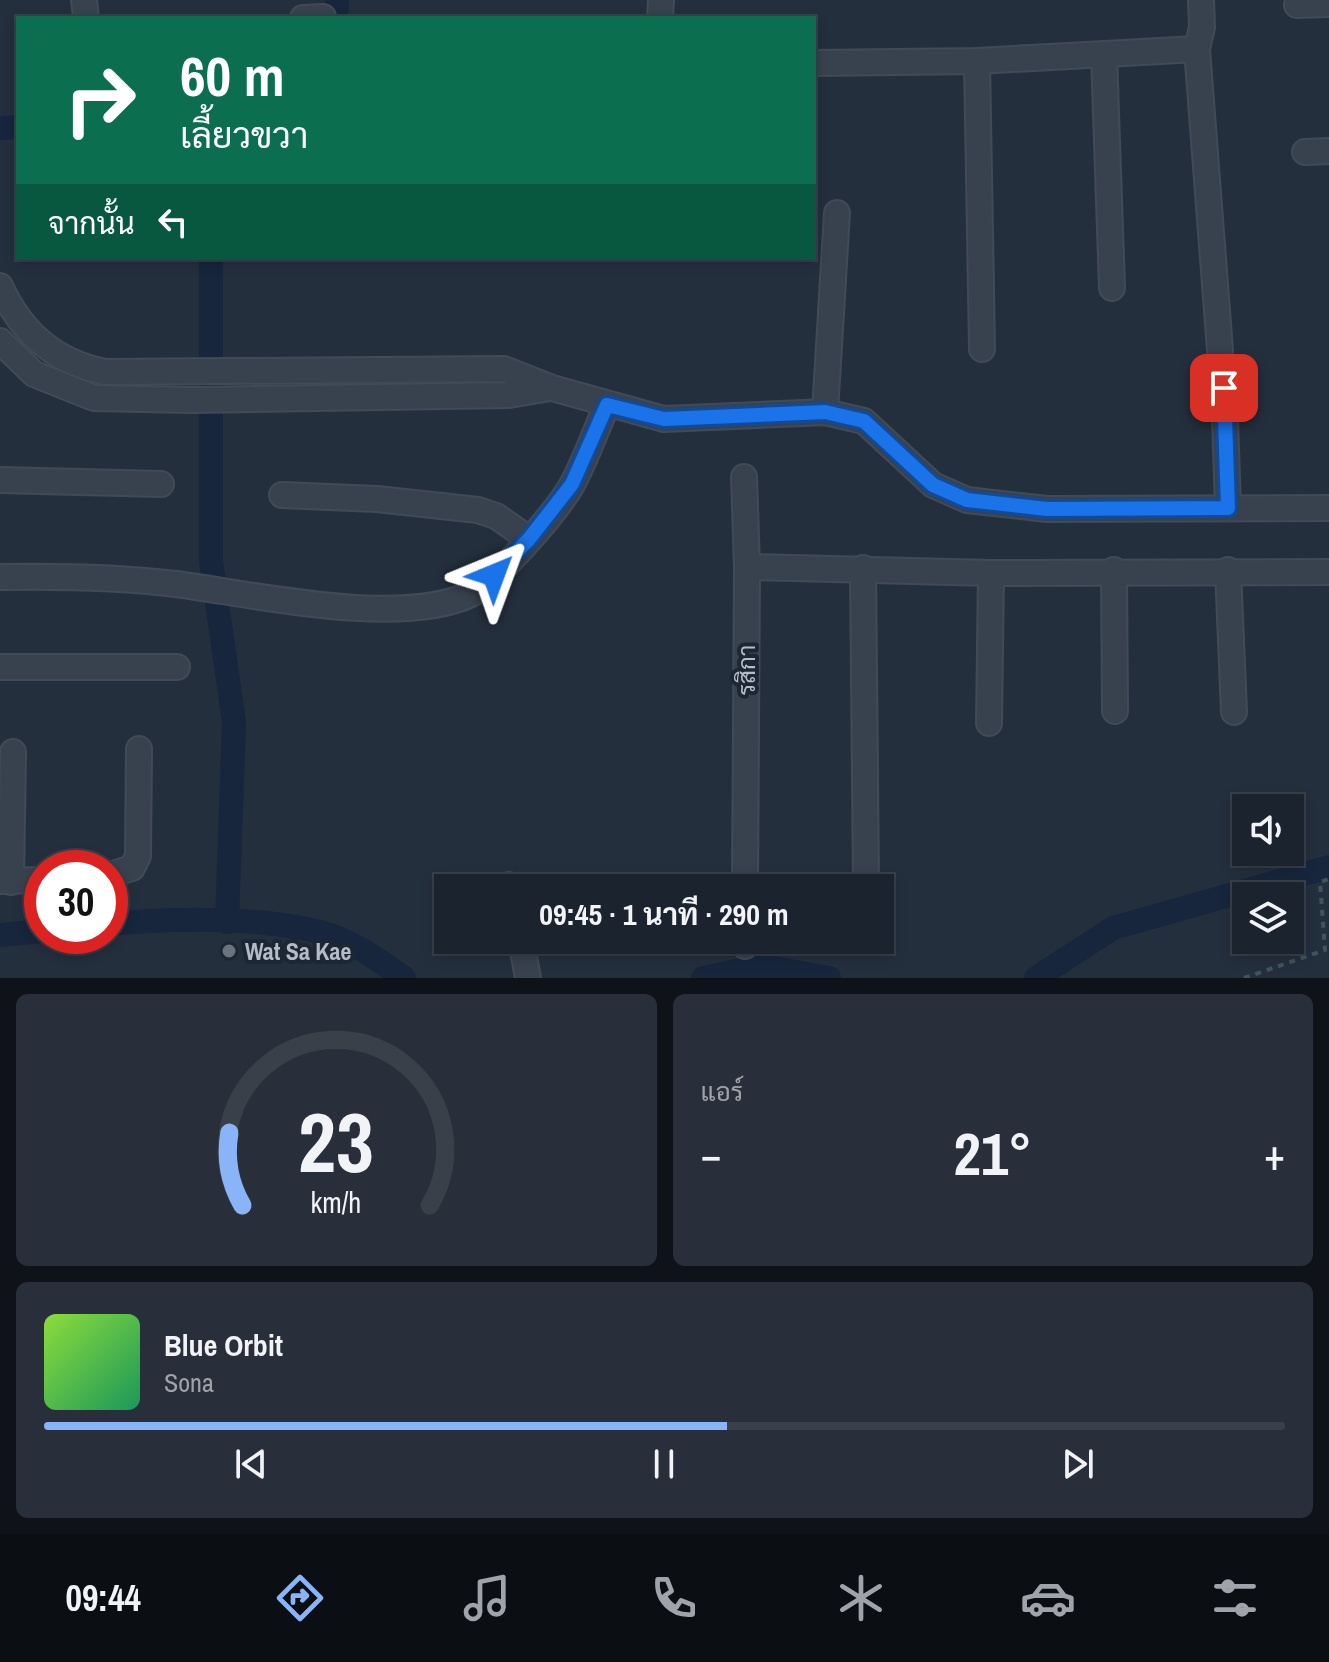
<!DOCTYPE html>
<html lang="th">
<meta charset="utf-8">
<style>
:root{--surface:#1b232e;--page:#282f3a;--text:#f1f3f6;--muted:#a0a4aa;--line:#39404a;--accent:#8ab4f8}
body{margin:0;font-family:"Archivo Narrow",Sarabun,sans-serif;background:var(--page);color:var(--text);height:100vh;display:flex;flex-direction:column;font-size:30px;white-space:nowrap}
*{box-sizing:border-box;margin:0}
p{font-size:26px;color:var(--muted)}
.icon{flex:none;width:44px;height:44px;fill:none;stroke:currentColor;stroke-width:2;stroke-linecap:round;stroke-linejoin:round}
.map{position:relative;height:978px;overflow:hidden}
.panel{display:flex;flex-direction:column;gap:16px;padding:16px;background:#0f1319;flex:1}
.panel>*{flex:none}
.guide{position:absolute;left:16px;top:16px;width:800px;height:244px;border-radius:0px;box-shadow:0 4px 12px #0003,0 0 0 2px var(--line);background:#0b6e4f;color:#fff;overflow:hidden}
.tools{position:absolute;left:1232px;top:794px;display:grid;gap:16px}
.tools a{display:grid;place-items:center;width:72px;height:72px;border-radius:0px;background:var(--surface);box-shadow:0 4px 12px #0003,0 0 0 2px var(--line);font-size:40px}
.speed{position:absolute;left:24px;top:850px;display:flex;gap:16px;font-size:40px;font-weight:700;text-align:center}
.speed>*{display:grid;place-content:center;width:104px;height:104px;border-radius:50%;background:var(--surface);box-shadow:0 4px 12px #0003,0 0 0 2px var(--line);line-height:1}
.speed .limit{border:12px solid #d22;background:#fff;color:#111}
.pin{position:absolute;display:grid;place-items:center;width:68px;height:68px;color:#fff;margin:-34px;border-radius:16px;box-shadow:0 4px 12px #0006}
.me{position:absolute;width:88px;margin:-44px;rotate:44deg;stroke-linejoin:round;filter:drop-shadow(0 0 6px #0008)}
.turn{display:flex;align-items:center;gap:28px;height:168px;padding:0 32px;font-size:36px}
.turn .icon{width:104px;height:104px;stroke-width:2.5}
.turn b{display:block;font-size:56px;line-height:68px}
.then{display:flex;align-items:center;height:76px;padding:0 32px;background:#0003;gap:16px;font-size:30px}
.big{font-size:60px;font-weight:700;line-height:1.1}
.panel .tile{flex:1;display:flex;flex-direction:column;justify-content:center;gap:12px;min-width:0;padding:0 28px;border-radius:12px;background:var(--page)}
.panel .dial{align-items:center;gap:0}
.dial svg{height:208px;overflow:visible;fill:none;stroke:var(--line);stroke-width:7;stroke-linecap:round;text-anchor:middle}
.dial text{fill:var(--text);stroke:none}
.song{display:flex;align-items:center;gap:24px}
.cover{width:96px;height:96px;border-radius:12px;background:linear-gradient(135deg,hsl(90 70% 55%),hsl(150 70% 35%))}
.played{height:8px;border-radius:4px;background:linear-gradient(90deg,var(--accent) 55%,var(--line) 55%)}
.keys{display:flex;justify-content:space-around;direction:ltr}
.heat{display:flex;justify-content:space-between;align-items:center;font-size:44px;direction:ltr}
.panel .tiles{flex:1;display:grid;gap:16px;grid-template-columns:1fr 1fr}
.tile:last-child{grid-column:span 2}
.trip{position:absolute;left:434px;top:874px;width:460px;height:80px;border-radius:0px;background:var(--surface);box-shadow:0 4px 12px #0003,0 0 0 2px var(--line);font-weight:700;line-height:80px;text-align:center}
.dock{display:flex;height:128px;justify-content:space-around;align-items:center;background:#0b0e12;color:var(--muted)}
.dock .icon{width:56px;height:56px}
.dock .on{color:var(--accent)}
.dock b{font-size:36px;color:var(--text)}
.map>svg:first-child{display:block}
</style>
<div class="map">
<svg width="1329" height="978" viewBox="0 0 1329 978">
<rect width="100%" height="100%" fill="#242f3e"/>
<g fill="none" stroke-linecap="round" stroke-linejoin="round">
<!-- canal -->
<g stroke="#17263c" stroke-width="24">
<path d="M336 18 337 0"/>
<path d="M0 128 18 127"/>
<path d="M211 258V561L234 722 227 922"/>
<path d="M110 924C173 918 250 917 312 930 347 937 376 958 404 978"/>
<path d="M0 935 42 931"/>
<path d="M703 978 761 966 829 978"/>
<path d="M1036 978 1113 928 1329 867"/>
</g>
<defs>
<g id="minor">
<path d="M84 0 86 18"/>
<path d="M1201 0 1202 27 1197 49 1220 350"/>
<path d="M1297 5 1329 4"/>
<path d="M303 18 323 17"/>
<path d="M660 18 661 0"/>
<path d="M1104 54 1112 288"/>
<path d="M977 61 982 349"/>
<path d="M814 63 977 61 1197 49"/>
<path d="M1305 152 1329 151"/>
<path d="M0 286C21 332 54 362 105 372L504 369 552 388 664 419 825 412 864 421 933 485 967 500 1047 509 1329 508"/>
<path d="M0 341 34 374 94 398 191 400 509 395 550 388"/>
<path d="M1224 388 1228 508"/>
<path d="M825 412 837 213"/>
<path d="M744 477 747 567"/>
<path d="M0 480 161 484"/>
<path d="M282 495 377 499 478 510 496 516 529 539"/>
<path d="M863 568 866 884"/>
<path d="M1114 570 1115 711"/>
<path d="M1228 570 1234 712"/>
<path d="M0 577C59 576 118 577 176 584 252 594 400 628 471 594 497 581 558 510 573 483 586 458 596 430 607 405"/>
<path d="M0 667H177"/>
<path d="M989 723 991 573"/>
<path d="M110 875 132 868 138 856 139 749"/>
<path d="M0 881 42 880"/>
<path d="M11 882 13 752"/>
<path d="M509 885 510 888"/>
<path d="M745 888 747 567 991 573 1329 572"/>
<path d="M521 940 528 978"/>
<path d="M745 946V940"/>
</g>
</defs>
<!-- minor casing -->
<use href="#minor" stroke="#414a57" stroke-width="28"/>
<!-- path -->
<path stroke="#3f5557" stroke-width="4" stroke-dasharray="6 6" stroke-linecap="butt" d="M1244 978 1325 950 1320 882 1329 879"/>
<!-- minor -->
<use href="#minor" stroke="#38414e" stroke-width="24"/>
</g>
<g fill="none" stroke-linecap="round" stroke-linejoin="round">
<defs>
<path id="route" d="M494 575 529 539 572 484 607 405 664 419 825 412 864 421 933 485 967 500 1047 509 1228 508 1224 388"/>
</defs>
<!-- route casing -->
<use href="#route" stroke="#114b97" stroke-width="20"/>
<!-- route -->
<use href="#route" stroke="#1a73e8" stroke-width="14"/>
</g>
<!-- markers -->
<circle fill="#6b7280" stroke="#1d2633" stroke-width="3" cx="229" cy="951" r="8"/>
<g text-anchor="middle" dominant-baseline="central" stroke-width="8" stroke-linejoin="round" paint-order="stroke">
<!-- street labels -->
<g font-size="24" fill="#b4bcc9" stroke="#1d2633">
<text transform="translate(746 670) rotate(-90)">รสิกา</text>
</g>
<!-- poi labels -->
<g font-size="24" font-weight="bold" fill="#b4bcc9" stroke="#1d2633" text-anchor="start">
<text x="245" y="951">Wat Sa Kae</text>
</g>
</g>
</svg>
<div class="tools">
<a><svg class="icon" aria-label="sound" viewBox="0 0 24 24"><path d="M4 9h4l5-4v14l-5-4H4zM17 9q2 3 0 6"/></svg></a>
<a><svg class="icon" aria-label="layers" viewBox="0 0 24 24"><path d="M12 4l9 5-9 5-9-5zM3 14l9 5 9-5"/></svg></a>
</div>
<div class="speed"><div class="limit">30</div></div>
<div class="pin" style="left:1224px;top:388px;background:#d93025"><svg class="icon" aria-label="arrive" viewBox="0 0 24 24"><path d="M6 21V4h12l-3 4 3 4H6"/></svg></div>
<svg class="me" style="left:494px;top:575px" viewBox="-20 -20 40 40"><path d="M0-17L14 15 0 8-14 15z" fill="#1a73e8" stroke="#fff" stroke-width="4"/></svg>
<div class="trip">09:45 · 1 นาที · 290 m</div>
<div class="guide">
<div class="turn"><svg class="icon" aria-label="right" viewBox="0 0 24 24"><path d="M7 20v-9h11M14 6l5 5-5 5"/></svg><div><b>60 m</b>เลี้ยวขวา</div></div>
<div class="then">จากนั้น<svg class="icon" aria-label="left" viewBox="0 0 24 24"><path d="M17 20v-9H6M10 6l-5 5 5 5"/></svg></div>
</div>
</div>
<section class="panel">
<div class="tiles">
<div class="tile dial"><svg viewBox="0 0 100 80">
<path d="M14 69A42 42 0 1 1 86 69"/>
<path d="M14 69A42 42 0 0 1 9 41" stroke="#8ab4f8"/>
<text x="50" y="56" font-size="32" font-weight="700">23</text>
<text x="50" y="72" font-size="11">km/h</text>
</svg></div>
<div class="tile"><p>แอร์</p>
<div class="heat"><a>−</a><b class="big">21°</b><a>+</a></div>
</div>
<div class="tile">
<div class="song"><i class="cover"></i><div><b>Blue Orbit</b><p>Sona</p></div></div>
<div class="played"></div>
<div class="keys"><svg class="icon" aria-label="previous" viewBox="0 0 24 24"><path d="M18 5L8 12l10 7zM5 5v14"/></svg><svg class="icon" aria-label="pause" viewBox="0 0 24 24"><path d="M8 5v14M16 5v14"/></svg><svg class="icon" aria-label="next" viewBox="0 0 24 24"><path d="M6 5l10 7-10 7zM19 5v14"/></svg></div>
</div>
</div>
</section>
<nav class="dock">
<b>09:44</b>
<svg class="icon on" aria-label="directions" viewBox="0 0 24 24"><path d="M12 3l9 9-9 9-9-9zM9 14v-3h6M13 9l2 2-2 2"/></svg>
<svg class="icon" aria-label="music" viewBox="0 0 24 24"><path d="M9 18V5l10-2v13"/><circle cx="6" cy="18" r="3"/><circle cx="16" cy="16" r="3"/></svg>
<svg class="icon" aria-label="phone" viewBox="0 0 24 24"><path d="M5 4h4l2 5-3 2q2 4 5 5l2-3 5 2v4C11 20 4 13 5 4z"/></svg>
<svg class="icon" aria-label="climate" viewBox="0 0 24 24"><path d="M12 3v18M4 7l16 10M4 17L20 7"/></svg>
<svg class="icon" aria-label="car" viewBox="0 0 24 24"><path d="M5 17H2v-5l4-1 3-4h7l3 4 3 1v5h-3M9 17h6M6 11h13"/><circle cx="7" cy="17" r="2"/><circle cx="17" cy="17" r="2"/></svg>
<svg class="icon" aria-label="filters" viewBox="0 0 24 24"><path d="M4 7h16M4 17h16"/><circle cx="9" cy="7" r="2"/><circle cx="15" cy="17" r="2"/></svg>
</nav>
